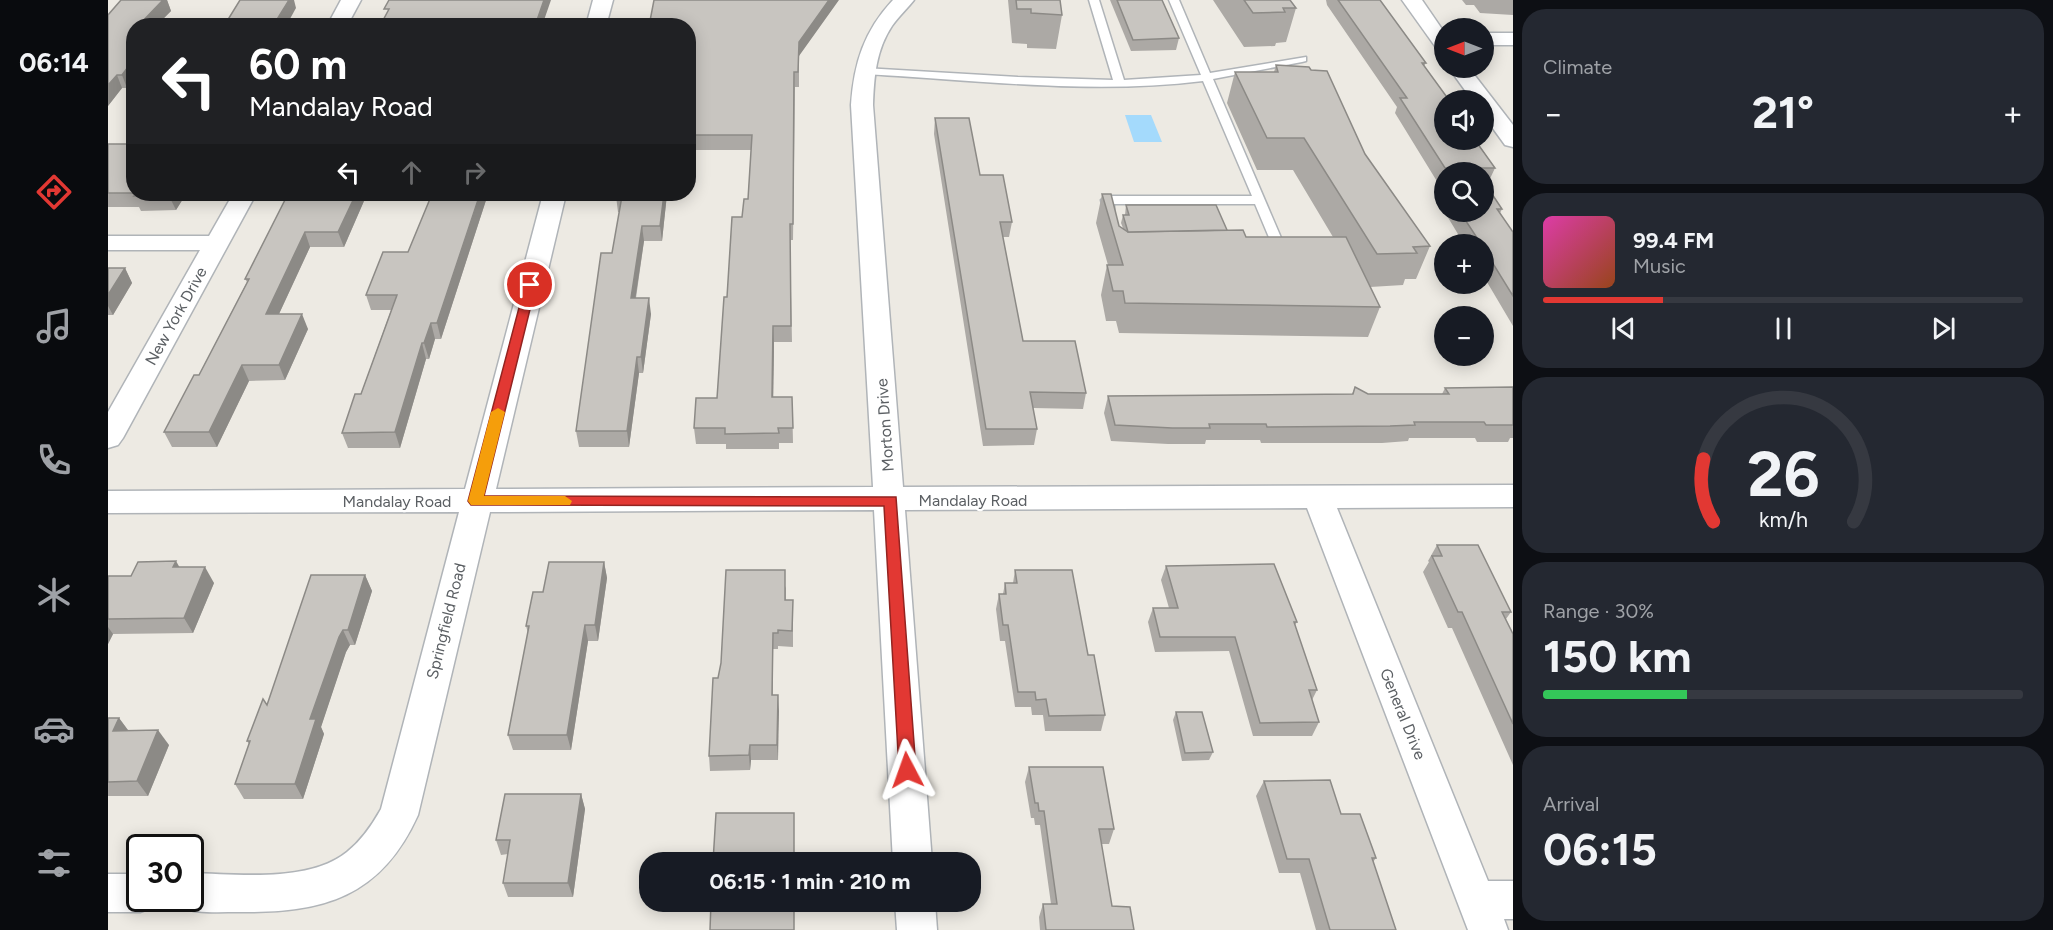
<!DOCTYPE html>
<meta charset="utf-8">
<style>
:root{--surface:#171b24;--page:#242831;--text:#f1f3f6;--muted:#9ea1a6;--line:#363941;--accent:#e23833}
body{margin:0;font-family:Figtree,sans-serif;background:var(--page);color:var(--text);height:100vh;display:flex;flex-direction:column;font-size:22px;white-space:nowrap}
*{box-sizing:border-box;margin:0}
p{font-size:20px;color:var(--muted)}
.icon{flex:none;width:33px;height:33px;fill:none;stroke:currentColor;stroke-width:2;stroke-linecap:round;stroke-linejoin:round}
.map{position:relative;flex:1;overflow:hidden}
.sheet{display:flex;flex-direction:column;gap:9px;padding:9px;background:#0d0f14;width:540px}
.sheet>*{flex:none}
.hud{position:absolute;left:18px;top:18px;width:570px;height:183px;border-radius:24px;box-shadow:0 3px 15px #0003;background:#202124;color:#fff;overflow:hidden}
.needle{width:39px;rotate:270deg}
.fabs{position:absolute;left:1326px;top:18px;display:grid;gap:12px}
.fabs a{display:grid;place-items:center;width:60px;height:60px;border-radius:50%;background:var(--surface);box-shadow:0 3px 15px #0003;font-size:30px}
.speed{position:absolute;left:18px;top:834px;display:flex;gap:12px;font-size:30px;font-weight:700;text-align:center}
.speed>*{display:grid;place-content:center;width:78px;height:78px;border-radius:50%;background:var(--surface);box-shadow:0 3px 15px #0003;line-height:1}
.speed .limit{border:3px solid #111;border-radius:9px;background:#fff;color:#111}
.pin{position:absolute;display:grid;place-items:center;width:51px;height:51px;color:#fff;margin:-26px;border:3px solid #fff;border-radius:50%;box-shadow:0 2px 6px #0007}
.me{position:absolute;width:66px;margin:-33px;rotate:356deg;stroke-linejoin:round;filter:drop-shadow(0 0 4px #0008)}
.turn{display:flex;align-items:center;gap:21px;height:126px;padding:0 24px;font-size:27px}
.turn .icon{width:78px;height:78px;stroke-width:2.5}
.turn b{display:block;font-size:42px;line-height:51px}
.lanes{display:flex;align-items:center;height:57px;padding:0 24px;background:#0003;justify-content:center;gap:30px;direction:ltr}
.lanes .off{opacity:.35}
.big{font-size:45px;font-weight:700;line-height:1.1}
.sheet .card{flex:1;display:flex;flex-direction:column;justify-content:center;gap:9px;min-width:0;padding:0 21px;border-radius:24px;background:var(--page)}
.sheet .dial{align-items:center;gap:0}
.dial svg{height:156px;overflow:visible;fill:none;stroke:var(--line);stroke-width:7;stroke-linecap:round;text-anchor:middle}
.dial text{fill:var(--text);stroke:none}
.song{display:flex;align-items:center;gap:18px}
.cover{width:72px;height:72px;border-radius:9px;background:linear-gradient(135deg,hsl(320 70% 55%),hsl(20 70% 35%))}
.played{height:6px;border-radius:3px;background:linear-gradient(90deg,var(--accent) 25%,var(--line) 25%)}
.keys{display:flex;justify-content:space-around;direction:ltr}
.heat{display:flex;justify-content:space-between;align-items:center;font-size:33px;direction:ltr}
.charge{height:9px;border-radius:4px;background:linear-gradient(90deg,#34c759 30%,var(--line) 0)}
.trip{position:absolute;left:531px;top:852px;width:342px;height:60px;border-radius:24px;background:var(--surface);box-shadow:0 3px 15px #0003;font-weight:700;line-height:60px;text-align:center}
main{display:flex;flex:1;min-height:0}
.tab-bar{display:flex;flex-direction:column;width:108px;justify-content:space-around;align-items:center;background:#090b0e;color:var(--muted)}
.tab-bar .icon{width:42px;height:42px}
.tab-bar .selected{color:var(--accent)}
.tab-bar b{font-size:27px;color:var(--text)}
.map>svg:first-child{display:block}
</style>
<main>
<nav class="tab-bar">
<b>06:14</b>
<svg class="icon selected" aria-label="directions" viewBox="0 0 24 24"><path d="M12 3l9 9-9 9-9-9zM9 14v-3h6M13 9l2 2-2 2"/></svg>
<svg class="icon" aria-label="music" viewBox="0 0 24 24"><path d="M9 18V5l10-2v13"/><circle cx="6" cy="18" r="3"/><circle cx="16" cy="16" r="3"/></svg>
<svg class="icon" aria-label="phone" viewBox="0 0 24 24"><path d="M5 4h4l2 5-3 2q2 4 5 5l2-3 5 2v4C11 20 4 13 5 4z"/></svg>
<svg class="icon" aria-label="climate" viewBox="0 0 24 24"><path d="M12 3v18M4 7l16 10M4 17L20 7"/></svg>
<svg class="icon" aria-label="car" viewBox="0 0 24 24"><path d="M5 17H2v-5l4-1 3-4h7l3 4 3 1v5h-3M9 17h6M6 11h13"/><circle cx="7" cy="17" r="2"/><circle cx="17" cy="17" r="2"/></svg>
<svg class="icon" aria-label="filters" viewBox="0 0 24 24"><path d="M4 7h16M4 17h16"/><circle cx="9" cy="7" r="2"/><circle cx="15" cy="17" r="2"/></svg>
</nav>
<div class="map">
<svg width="1405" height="930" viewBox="0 0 1405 930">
<rect width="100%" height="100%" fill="#edeae3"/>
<!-- water -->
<path fill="#a4dafc" d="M1017 115H1043L1054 142H1026Z"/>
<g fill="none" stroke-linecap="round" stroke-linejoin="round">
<defs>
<path id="service" d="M981 0H991L1016 80 1093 75 1061 0H1071L1102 73 1198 57V61L1194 62 1105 79 1180 254 1178 257H1170L1168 254 1147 204H1006V216L1002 217 996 213 993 200 999 196H1144L1095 81C983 95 868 80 756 74L751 71 756 68 910 77 1005 80Z"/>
<g id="minor">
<path d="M233 0H253L239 26H219Z"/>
<path d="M485 0H505L498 26H478Z"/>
<path d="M785 0H806C799 9 790 17 784 26 768 50 766 77 765 105L795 487 1405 485V507L1229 508 1380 881H1405V919H1396L1400 930H1360L1199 508 797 510 824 862H785L766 510 382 512 310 815C273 897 216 913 131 912 109 912 88 914 68 906L65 898H82V873C129 874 201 883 239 852 254 840 264 825 273 809L351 512 0 513V491L357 489 435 194H458L388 489 765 487 743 105C746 63 756 31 785 0Z"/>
<path d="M1294 0H1314L1336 32V51L1329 49Z"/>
<rect x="1376" y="33" width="29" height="12"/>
<path d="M1341 68H1361L1405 125V147L1397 145 1376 116V100H1364Z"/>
<path d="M125 194H148L15 438 10 445 0 448V412L92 250H0V236H101Z"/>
<path d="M0 874H32V898H50L46 907 32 912H0Z"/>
<path d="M787 902H827L829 930H789Z"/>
</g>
</defs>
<!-- service casing -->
<use href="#service" stroke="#b0b4b8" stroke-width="3"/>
<!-- minor casing -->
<use href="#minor" stroke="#b0b4b8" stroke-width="3"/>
<!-- service -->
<use href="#service" fill="#fff" fill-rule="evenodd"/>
<!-- minor -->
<use href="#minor" fill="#fff" fill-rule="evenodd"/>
</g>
<!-- wall -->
<g fill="#aca9a5" fill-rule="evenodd">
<path d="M13 0H59L63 11 48 26H26V80L19 88H14L0 106Z"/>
<path d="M900 0H952L954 15 948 49 919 48V44L904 43Z"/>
<path d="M1002 0H1054L1071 38 1068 50 1023 51Z"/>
<path d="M1105 0H1182L1188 8 1178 42 1168 43 1167 46 1136 47Z"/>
<path d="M1218 0H1272L1318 63 1316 66 1387 168 1380 183H1377L1394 209 1392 213 1405 232V326L1376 277V244H1356L1327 196 1332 183H1330L1287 113 1289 107 1219 5ZM1336 172H1376V212H1336Z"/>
<path d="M1354 0H1405V15L1372 13 1366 5H1358Z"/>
<path d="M580 26 691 56V87H687L685 240H682L684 342H666L665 397H684L685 443H671V449H618V444H588L586 428 609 398 619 297 634 217 640 199 643 150H580Z"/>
<path d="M1168 65 1203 70 1257 154 1322 246 1308 279H1297L1295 285 1262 287 1272 307 1260 337 1011 333 1008 321H998L993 295 999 265H1000L988 223 994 194 1011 226 1015 228 1013 223 1015 215H1017L1018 205 1119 230 1138 237H1225L1185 170H1149L1119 103 1127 72H1166Z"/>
<path d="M827 118 872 175 904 222 901 237H895L915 341 978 393 975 409 925 408 929 429 926 445 875 446 826 134Z"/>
<path d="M0 144H26V194H78L68 210 33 211 31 207H0Z"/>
<path d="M180 194H259L236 247H202L171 314 200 329 177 380 141 381 109 447H64L56 432 91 375 139 282 137 279Z"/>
<path d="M324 194H380L333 339H327L321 359H318L292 448H240L234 433 253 394 283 310H263L258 295 300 252Z"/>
<path d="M509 194H559L554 241H536L528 298 543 314 535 373H531L521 447H471L468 431 512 212H510L508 196Z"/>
<path d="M0 268H17L24 283 5 315H0Z"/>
<path d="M1247 387 1260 394H1334L1337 388 1405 387V438H1402L1400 442H1369L1367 438H1301L1300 441 1274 443H1153L1152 440H1098L1097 444H1060L1003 441 996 413 1000 396 1244 394Z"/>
<path d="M1329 545 1403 612 1398 619 1405 634V765L1344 628H1340L1315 572 1321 562 1320 561Z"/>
<path d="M496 562 499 578 490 641H480L463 750H405L400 735 420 633 418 626 435 592Z"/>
<path d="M1058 566 1189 622 1187 625 1209 690 1204 700 1211 722 1204 736H1145L1121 651 1047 652 1040 622 1045 608H1061L1053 580Z"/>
<path d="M72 567 106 583 85 633 5 634 0 644V576H23Z"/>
<path d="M907 570 980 655 997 715 993 731H937L935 715H924L923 707H907L897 641H892L888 609 891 594H895L897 583H905Z"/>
<path d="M257 575 264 591 247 645H242L238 652 213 727 216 734 195 799H136L127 784 141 744 139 741 159 705Z"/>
<path d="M678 586V600L685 616V647L670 646V649H665V695H670V760H643L642 770 602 771 601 756Z"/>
<path d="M1068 712 1105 752 1101 760 1074 761 1065 720Z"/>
<path d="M0 718H11L20 730 61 745 40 796H0Z"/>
<path d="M921 767 1006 829 1001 844H993L1004 906 1026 930H932L931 917 935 904H943L932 825H927L926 818H923L917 782Z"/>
<path d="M1156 781 1233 814 1268 858 1265 862 1288 930H1208L1192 873H1171L1148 796Z"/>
<path d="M473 794 477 809 465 897H400L395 883 400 854 393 855 388 840Z"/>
</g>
<!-- shaded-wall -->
<g fill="#8c8a86">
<path d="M55 0H59L63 11 48 26H30Z"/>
<path d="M181 0H186L188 8 178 26H165Z"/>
<path d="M436 0H443L434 26H427Z"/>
<path d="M721 0H731L691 56V87V42Z"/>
<path d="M20 67 25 80 19 88 14 75Z"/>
<path d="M9 75 14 88 0 106V85Z"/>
<path d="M63 194H78L68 210 61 196Z"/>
<path d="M248 194H259L236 247 230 232Z"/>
<path d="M372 194H380L333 339 329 323Z"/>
<path d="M556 194H559L554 241 552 226Z"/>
<path d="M534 226 536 241 525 314 523 298Z"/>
<path d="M197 232 202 247 164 329 158 314Z"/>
<path d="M17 268 24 283 5 315 0 306V295Z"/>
<path d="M541 298 543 314 535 373 533 357Z"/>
<path d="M194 314 200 329 177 380 171 365Z"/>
<path d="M323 323 327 339 321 359 316 343Z"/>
<path d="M665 326 666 342 665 413 664 397Z"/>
<path d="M314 343 318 359 292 448 287 432Z"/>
<path d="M529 357 531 373 521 447 519 431Z"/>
<path d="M134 365 141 381 109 447 101 432Z"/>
<path d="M68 561 77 577 65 567Z"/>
<path d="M496 562 499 578 490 641 487 625Z"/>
<path d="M97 567 106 583 85 633 76 618Z"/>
<path d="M257 575 264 591 247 645 240 630Z"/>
<path d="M477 625 480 641 463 750 459 735Z"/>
<path d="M0 627 5 634 0 644Z"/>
<path d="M235 630 242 645 238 652 213 727 216 734 195 799 187 784 202 719 231 637Z"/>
<path d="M670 695 671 711 670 760 669 745Z"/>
<path d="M11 718 22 733 5 731Z"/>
<path d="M50 730 61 745 40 796 29 781Z"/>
<path d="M642 745 643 760 642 770 641 755Z"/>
<path d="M473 794 477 809 465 897 460 883Z"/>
</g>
<!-- building -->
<g fill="#c8c5c0" stroke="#8c8a86" stroke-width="1.5">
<path d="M13 0H55L30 26H26V67H20L14 75H9L0 85V15Z"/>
<path d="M132 0H181L165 26H116Z"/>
<path d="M281 0H436L427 26H272L281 9H276Z"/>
<path d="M546 0H721L691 42 690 72H686L685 224H682L683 326H665L664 397H684L685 428H670L671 433 617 434V428H586L588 398H609L616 297H619L624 217H634L636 199H640L644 135H580V26H541Z"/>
<path d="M908 0H952L954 15 923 13V9H909Z"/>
<path d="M1009 0H1054L1071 38 1025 40Z"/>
<path d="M1136 0H1182L1188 8H1175L1177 12 1145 13Z"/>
<path d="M1230 0H1272L1318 63H1314L1341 100H1336V140H1367L1387 168H1337L1292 98H1299Z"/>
<path d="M1168 65 1201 67 1203 70 1219 71 1257 154 1322 246 1305 247 1309 253 1269 254 1196 138H1159L1127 72H1170Z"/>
<path d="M827 118H861L872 175H895L904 222H892L915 341H967L978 393 922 392 929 429H878Z"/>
<rect x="0" y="144" width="26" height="49"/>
<path d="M1367 169 1369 172H1362Z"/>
<path d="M1376 182 1394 209H1389L1405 232V296L1376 249V244H1373L1352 212H1376Z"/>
<path d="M28 194H63L61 196H26Z"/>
<path d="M180 194H248L230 232H197L158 314H194L171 365H134L101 432H56L86 375H91L141 279H137Z"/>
<path d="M324 194H372L329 323H323L316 343H314L287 432 234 433 247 394H253L289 295H258L275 252H300Z"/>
<path d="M509 194H556L552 226H534L523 298H541L533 357H529L519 431H468L493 253H504L514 196H508Z"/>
<path d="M994 194H1003L1011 226 1020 232 1135 230 1138 237H1238L1272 307 1017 303 1015 291H1005L999 265H1015Z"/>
<path d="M1018 205H1108L1119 230 1020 232 1015 215H1021Z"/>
<path d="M0 268H17L0 295Z"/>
<path d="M1247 387 1260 394H1341L1337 388 1405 387V425H1378L1376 422H1306L1307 425 1282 426 1159 427 1158 424H1101L1102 428H1064L1007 425 1000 396 1245 394Z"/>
<path d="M1329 545H1370L1403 612H1394L1405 634V724L1354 612H1350L1324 556H1334Z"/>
<path d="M68 561 65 567H97L76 618 0 619V576H23L30 562Z"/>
<path d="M441 562H496L487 625H477L459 735H400L421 626H418L425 592H435Z"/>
<path d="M1166 564 1189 622H1186L1209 690H1201L1211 722 1152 723 1127 637H1052L1045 608H1070L1058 566Z"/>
<path d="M618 570H677V600H685L684 631 670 630V633H665L664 695H670L669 745H642L641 755 601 756 605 678H610L613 663Z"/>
<path d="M907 570H964L980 655H986L997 715 941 716 938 699 928 700 927 692H910L900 625H895L891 594H898L897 583H909Z"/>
<path d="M203 575H257L240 630H235L231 637 202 719H208L187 784H127L142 741H139L155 699 159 705Z"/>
<path d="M1068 712H1094L1105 752 1077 753Z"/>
<path d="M0 718H11L5 731 50 730 29 781 0 782Z"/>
<path d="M921 767H995L1006 829H991L1004 906 1022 907 1026 930H938L935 904H949L936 811H931L930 803H927Z"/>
<path d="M1222 780 1233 814H1252L1268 858H1264L1288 930H1222L1201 859H1179L1156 781Z"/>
<path d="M397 794H473L460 883H395L402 840H388Z"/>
<path d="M608 813H686V862H605Z"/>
<path d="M603 902H686V930H602Z"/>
</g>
<!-- route -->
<path fill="#e23833" stroke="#932421" stroke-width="1.5" d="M422 281 428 285 376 496 788 497 808 770 805 775 799 778 793 775 791 770 776 506 363 505 360 501 417 285Z"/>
<!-- slow -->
<path fill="#f59e0b" d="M390 408 397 412 376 496H457L464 501 462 505H363L360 501 383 412Z"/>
<g text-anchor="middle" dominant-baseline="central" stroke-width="4.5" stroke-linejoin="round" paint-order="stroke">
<!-- street labels -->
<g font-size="16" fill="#5b5f63" stroke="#fff">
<text transform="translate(68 316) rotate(-61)">New York Drive</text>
<text transform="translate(777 425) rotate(-94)">Morton Drive</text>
<text x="865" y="500">Mandalay Road</text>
<text x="289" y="501">Mandalay Road</text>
<text transform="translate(338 621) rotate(-76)">Springfield Road</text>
<text transform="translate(1295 714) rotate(68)">General Drive</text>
</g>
</g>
</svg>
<div class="fabs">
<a><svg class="needle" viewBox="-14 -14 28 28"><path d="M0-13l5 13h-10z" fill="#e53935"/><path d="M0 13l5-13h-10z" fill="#9ea1a6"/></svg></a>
<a><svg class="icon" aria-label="sound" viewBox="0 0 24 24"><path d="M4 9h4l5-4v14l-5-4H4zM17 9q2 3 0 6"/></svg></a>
<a><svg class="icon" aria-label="search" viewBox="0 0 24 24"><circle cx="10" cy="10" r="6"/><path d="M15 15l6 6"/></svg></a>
<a>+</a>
<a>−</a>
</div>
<div class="speed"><div class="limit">30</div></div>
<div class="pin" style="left:422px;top:285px;background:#d93025"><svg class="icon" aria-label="arrive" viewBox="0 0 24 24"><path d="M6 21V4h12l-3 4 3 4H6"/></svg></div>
<svg class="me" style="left:799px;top:770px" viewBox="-20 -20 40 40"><path d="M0-17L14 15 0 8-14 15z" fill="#e23833" stroke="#fff" stroke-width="4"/></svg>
<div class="trip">06:15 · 1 min · 210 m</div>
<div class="hud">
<div class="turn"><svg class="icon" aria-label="left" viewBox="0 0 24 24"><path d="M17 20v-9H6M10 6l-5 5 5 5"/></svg><div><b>60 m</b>Mandalay Road</div></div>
<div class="lanes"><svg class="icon" aria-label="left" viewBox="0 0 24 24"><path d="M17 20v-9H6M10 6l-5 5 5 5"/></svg><svg class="icon off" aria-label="ahead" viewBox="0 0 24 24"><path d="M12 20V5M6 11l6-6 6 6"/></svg><svg class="icon off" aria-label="right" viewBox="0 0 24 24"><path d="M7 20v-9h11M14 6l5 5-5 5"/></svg></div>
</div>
</div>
<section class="sheet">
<div class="card"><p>Climate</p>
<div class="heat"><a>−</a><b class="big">21°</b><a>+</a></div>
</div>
<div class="card">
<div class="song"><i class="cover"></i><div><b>99.4 FM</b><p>Music</p></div></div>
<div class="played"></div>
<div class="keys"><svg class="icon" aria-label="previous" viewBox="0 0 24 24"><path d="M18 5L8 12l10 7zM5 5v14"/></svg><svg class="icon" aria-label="pause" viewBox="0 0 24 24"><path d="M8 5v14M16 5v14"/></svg><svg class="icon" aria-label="next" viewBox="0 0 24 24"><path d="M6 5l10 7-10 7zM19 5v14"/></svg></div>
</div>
<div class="card dial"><svg viewBox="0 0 100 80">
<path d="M14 69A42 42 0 1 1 86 69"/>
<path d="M14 69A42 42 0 0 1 9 37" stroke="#e23833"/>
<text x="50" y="56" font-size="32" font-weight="700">26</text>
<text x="50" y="72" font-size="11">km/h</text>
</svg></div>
<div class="card"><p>Range · 30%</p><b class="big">150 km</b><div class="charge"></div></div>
<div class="card"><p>Arrival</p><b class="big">06:15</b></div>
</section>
</main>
